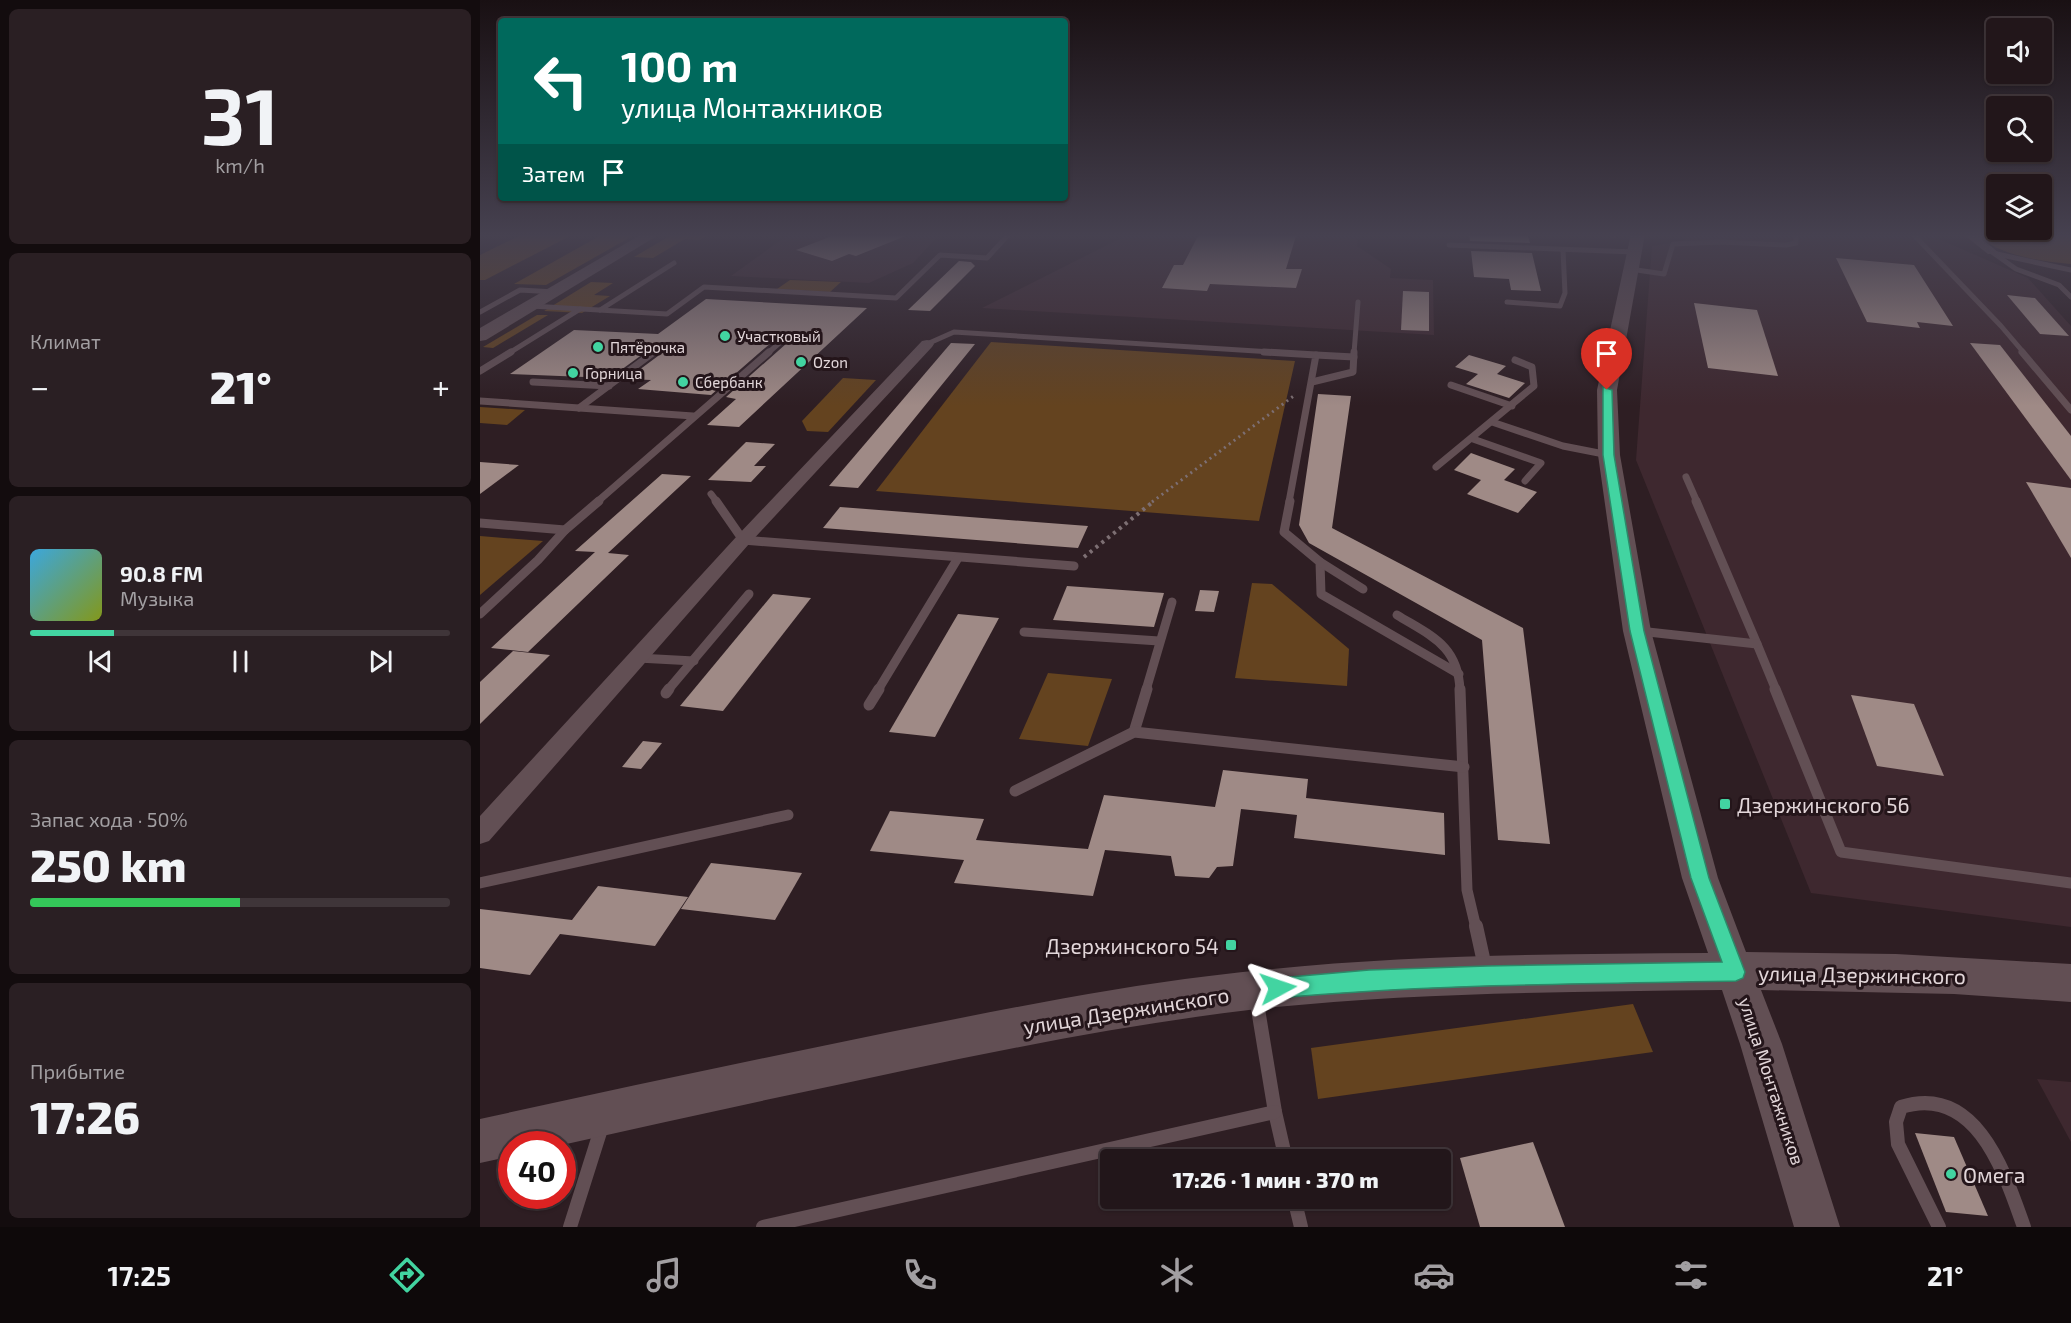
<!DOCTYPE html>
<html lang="ru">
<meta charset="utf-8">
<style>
:root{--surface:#22161a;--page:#2a1f23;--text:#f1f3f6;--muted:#a29fa2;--line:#3f3539;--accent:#42d4a1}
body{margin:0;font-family:"Exo 2",sans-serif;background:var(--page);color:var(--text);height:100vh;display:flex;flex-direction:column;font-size:22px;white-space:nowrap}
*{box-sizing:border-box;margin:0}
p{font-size:20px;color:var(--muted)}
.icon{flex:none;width:33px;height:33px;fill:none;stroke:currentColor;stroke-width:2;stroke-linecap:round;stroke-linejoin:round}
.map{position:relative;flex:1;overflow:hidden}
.drawer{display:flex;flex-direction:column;gap:9px;padding:9px;background:#130c0e;width:480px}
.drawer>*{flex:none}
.guide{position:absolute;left:18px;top:18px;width:570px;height:183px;border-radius:6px;box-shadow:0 2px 4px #0004,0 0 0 2px var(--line);background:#00695c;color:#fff;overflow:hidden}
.fabs{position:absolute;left:1506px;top:18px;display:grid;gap:12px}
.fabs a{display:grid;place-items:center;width:66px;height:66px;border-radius:6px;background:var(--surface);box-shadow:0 2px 4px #0004,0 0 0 2px var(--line);font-size:30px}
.speed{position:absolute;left:18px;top:1131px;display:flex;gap:12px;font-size:30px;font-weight:700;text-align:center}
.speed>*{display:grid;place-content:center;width:78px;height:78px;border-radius:50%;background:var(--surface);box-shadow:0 2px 4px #0004,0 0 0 2px var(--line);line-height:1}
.speed .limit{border:9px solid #d22;background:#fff;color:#111}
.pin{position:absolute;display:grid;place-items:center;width:51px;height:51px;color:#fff;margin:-62px -26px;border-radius:50% 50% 50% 0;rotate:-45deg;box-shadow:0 0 6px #0007}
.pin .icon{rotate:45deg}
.me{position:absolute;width:66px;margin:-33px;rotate:85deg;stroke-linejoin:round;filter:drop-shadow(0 0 4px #0008)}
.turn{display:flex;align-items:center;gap:21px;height:126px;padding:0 24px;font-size:27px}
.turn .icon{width:78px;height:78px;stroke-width:2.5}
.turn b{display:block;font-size:42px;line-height:51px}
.then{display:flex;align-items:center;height:57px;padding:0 24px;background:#0003;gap:12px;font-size:22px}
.big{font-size:45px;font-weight:800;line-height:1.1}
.drawer .widget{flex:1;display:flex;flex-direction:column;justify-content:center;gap:9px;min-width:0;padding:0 21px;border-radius:9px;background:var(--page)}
.drawer .dial{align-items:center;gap:0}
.dial b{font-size:78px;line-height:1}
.song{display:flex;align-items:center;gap:18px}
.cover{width:72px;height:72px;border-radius:9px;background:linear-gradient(135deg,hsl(200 70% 55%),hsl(70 70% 35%))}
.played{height:6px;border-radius:3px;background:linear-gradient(90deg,var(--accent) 20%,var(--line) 20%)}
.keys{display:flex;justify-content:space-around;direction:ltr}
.heat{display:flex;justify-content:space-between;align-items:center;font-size:33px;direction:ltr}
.charge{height:9px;border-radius:4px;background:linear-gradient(90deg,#34c759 50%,var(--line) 0)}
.trip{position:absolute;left:620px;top:1149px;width:351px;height:60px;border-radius:6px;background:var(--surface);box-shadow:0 2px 4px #0004,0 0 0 2px var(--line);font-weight:800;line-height:60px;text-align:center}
.tab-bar{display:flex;height:96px;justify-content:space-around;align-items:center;background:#0e090a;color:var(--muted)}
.tab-bar .icon{width:42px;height:42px}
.tab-bar .active{color:var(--accent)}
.tab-bar b{font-size:27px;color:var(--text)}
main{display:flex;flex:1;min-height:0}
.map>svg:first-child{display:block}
</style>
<main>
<section class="drawer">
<div class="widget dial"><b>31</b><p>km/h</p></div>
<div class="widget"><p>Климат</p>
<div class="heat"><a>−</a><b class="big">21°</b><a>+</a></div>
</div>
<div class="widget">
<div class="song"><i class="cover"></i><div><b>90.8 FM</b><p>Музыка</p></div></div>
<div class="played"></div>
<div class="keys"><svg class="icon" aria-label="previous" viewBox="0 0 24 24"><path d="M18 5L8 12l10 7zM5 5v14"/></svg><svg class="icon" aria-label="pause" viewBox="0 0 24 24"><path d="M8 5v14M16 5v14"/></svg><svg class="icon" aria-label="next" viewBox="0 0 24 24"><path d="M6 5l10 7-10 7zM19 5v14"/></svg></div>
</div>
<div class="widget"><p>Запас хода · 50%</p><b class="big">250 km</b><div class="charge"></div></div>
<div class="widget"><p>Прибытие</p><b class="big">17:26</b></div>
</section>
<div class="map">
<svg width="1591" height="1227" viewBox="0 0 1591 1227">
<rect width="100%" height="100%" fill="#2e1e23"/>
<!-- built -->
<g fill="#3e282f">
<path d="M309 234H460L433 263 389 283 251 276Z"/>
<path d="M649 234H878L877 246 911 269 910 278 953 280 954 335 502 308Z"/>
<path d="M1211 234 1452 236 1548 278 1591 326V927L1331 893 1156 460 1172 246 1203 241Z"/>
<path d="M1557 1079 1591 1082V1142Z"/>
</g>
<!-- green -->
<g fill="#64431f">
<path d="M43 234H94L5 280H0V255Z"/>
<path d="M123 234H156L66 285 34 284Z"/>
<path d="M193 234H229L220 240 205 239 173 258 154 257Z"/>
<path d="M1496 234H1591V264C1559 261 1520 256 1496 234Z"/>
<path d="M310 280 361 282 350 292 297 289Z"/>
<path d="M111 282 133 283 114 295 130 296 102 313 64 311Z"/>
<path d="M57 315H68L13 348 3 347Z"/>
<path d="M511 342 815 361 779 521 396 491Z"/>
<path d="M363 378 396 380 348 432 327 431 322 421Z"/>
<path d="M0 407 45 410 27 425 0 423Z"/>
<path d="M0 536 63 541 0 595Z"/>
<path d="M772 583 792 584 869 649 867 686 755 678Z"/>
<path d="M568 673 632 679 608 746 539 739Z"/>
<path d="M1153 1004 1173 1052 838 1099 831 1048Z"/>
</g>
<!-- building -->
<g fill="#9f8a86">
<path d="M357 234H428V235L376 256 369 254 352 261 316 250Z"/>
<path d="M719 234 816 236 806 269H822L816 288 730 284 727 291 682 288 694 265H703Z"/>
<path d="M989 234 1048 236 1050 243 990 241Z"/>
<path d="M991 251 1052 253 1061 291 1031 290 1029 279 994 277Z"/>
<path d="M1356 258 1434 265 1473 326 1437 322 1440 328 1387 322Z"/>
<path d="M479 261 491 262 495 266 450 311 428 310Z"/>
<path d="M923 291 949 292V331L921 330Z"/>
<path d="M1527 295 1555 298 1589 336 1560 334Z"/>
<path d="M226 299 387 308 259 427 227 425 256 399 246 397 307 343 309 339 306 335H301L285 348 231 395 158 389 171 380 147 379 178 356 179 349 174 346 130 378 30 374 94 330 178 334Z"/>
<path d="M1214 303 1277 310 1298 376 1228 368Z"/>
<path d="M471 343 495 344 378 488 349 486Z"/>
<path d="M1490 343 1520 345 1591 436V480Z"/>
<path d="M989 355 1026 366 1017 374 1045 383 1029 398 986 384 998 374 975 367Z"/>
<path d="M838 394 871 396 852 528 1043 628 1070 844 1018 840 1002 640 829 543 819 525Z"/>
<path d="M266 442 295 444 274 466H286L271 482 228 480Z"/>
<path d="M991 453 1035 469 1024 480 1057 492 1038 513 987 494 1001 480 974 470Z"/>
<path d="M0 462 39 465 0 494Z"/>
<path d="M182 474 211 476 128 553 149 555 48 652 11 648 115 552 95 551Z"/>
<path d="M1546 482 1591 488V558Z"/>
<path d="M360 507 608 526 598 548 343 528Z"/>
<path d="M587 586 684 593 674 627 573 620Z"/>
<path d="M720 590 739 591 734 612 715 611Z"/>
<path d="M293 594 331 598 243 711 200 706Z"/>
<path d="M478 614 519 618 455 737 409 732Z"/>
<path d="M33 651 70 655 0 724V682Z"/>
<path d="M1371 695 1434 704 1464 776 1397 766Z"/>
<path d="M163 741 182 743 161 769 142 767Z"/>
<path d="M743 770 828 779 826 798 964 813 965 855 814 838 817 815 761 809 753 866 737 867 729 878 695 876 691 856 625 850 613 896 474 883 484 860 390 851 410 811 504 819 496 840 608 849 624 795 735 807Z"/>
<path d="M231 863 322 873 295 920 201 909Z"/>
<path d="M118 886 208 897 175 946 80 934 50 975 0 968V909L92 920Z"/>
<path d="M1435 1133 1474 1137 1508 1216 1466 1212Z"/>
<path d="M1053 1142 1085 1227H1000L980 1158Z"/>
</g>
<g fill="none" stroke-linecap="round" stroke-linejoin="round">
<!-- path-far2 -->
<path stroke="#7d6f73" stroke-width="2" stroke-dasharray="1.5 3" stroke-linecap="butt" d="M1125 235 1136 237"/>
<!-- path-far1 -->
<path stroke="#7d6f73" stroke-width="3" stroke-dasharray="2 4" stroke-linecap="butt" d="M672 502 815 395"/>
<!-- path -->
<path stroke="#7d6f73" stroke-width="4" stroke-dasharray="3 4.5" stroke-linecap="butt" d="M604 557 674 501"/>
<!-- lane-far4 -->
<g stroke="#624f54" stroke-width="5">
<path d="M1433 234 1521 326 1544 353"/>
<path d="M969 245 1154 252"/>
<path d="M1512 252 1536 269 1579 285 1591 297"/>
<path d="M1517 254 1591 270"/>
<path d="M1150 269 1184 274 1193 244 1240 242 1306 245 1316 243V234"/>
<path d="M1027 302 1080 306 1085 293 1083 250"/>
<path d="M51 306 187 314 224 287 416 298 460 255 507 258 529 234"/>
<path d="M120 310 194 263"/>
<path d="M0 312 40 290 75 292"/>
<path d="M447 344 474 332 808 353"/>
<path d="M29 353 100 309"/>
<path d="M288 353 304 339"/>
<path d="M874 353 878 302"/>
</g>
<!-- lane-far3 -->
<g stroke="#624f54" stroke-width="7">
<path d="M784 352 836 355 809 502"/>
<path d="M1542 352 1591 410"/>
<path d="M836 355 874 357"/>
<path d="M0 371 31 352"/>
<path d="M53 382 129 386"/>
<path d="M832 382 873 372 874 352"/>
<path d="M971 385 1032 406"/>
<path d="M0 401 213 416"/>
<path d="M99 408 174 352"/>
<path d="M1012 422 1083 446 1129 455"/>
<path d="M993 439 1061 463 1045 481"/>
<path d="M956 467 1054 386 1052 367 1035 360"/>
<path d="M1206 477 1217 502"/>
<path d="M231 494 237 502"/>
<path d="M117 502 289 352"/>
</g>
<!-- lane-far2 -->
<g stroke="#624f54" stroke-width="9">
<path d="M236 501 263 540 594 566"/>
<path d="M810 501 804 532 840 562 841 594 979 674"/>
<path d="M1216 501 1277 644"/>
<path d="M0 523 85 530 119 501"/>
<path d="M840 562 883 589"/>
<path d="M0 614 58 560 85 530"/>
<path d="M917 615C951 636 978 645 980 690"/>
<path d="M1159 631 1277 644 1296 690"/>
<path d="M544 632 679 641"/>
<path d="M158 658 214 661"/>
<path d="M188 690 269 594"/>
<path d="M398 690 478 558"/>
<path d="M666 690 692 602"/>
</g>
<!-- lane-far1 -->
<g stroke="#624f54" stroke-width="11">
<path d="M980 689 987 890 996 928"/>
<path d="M1295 689 1361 852 1591 883"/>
<path d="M186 693 189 689"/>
<path d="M389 705 399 689"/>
<path d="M654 732 667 689"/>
<path d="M535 791 654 732 984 767"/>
<path d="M0 883 308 815"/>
</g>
<!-- lane -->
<g stroke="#624f54" stroke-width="14">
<path d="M996 926 1005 967"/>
<path d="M776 997 795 1112 806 1160"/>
<path d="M814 1198 821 1227"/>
<path d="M90 1227 122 1126"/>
<path d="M283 1227 795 1112"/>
<path d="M1459 1227 1418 1144 1416 1122 1421 1107C1497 1083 1525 1174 1544 1227"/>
</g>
<!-- street -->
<g fill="#624f54" fill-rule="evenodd">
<path d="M1483 234H1495L1518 252 1516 254H1508Z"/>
<path d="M447 340 452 341 454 344 452 347 269 544 9 841 0 844V816L257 536 442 341Z"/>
</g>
<!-- secondary -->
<g fill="#624f54" fill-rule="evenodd">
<path d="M162 234H180L6 340 0 341V328Z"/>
<path d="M1151 234H1165L1137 390 1140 455 1171 631 1238 878 1266 952 1416 954 1591 964V1002L1474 994 1281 990 1302 1044 1360 1227H1314L1260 1044 1242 990C1087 992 931 992 777 1009 657 1023 540 1046 422 1071 309 1095 196 1119 82 1145L32 1144V1156L0 1163V1119C136 1089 273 1060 410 1032 516 1011 622 989 729 976 895 955 1062 954 1228 953L1202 878 1143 631 1118 455 1117 390Z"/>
</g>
</g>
<!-- sky -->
<linearGradient id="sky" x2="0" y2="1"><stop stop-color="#191013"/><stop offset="0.58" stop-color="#464150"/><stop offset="1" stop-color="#464150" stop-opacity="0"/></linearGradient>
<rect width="1591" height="406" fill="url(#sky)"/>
<!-- route -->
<path fill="#42d4a1" stroke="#2b8a69" stroke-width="1.5" d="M1123 387 1132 390 1134 455 1164 631 1229 878 1265 972 1263 978 1256 981C1103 984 950 984 798 998L791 995 788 988 791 981 798 978 889 970 1007 966 1242 962 1211 878 1150 631 1123 455Z"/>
<!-- markers -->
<g fill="#42d4a1" stroke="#24151a" stroke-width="2">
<circle cx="245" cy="336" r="6"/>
<circle cx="118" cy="347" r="6"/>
<circle cx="321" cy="362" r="6"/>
<circle cx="93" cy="373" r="6"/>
<circle cx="203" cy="382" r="6"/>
<rect x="1239" y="798" width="12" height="12" rx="3"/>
<rect x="745" y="939" width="12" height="12" rx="3"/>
<circle cx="1471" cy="1174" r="6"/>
</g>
<g text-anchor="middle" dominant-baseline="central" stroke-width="6" stroke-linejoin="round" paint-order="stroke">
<!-- far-poi labels -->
<g font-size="15" fill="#e2d6d9" stroke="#24151a" text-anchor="start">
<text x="257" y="336">Участковый</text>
<text x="130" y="347">Пятёрочка</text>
<text x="333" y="362">Ozon</text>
<text x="105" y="373">Горница</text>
<text x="215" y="382">Сбербанк</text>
</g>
<!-- street labels -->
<g font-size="18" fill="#e2d6d9" stroke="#24151a">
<text transform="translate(1292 1081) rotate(72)">улица Монтажников</text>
</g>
<!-- near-poi labels -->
<g font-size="21" fill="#e2d6d9" stroke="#24151a" text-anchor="start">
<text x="1257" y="804">Дзержинского 56</text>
<text x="739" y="945" text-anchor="end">Дзержинского 54</text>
<text x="1483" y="1174">Омега</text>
</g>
<!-- near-street labels -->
<g font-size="21" fill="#e2d6d9" stroke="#24151a">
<text transform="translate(1382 974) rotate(1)">улица Дзержинского</text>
<text transform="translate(646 1010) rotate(-9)">улица Дзержинского</text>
</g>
</g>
</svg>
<div class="fabs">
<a><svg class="icon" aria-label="sound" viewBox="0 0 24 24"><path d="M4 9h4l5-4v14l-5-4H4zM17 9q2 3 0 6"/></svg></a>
<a><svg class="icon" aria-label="search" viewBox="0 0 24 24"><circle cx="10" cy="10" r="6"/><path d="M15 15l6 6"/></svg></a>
<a><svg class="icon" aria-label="layers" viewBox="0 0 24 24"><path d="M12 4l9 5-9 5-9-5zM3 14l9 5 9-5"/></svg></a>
</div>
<div class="speed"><div class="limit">40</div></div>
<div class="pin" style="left:1127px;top:390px;background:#d93025"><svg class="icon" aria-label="arrive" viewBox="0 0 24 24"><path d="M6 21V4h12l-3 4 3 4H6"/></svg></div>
<svg class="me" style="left:798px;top:988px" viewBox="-20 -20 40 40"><path d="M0-17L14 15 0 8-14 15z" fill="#42d4a1" stroke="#fff" stroke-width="4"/></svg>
<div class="trip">17:26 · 1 мин · 370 m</div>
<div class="guide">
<div class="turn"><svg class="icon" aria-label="left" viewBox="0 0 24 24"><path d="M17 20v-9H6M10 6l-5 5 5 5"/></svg><div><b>100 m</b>улица Монтажников</div></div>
<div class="then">Затем<svg class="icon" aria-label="arrive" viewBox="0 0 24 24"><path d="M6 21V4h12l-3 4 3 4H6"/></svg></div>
</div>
</div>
</main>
<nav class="tab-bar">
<b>17:25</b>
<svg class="icon active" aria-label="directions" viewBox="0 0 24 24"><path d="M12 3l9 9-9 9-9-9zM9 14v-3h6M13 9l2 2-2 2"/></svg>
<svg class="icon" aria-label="music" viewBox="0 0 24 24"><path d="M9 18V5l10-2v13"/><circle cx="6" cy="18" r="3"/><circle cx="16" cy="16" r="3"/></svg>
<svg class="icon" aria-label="phone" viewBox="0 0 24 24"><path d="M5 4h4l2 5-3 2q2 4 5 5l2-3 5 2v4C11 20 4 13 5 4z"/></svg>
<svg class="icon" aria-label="climate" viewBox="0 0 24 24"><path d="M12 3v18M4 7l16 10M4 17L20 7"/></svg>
<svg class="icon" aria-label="car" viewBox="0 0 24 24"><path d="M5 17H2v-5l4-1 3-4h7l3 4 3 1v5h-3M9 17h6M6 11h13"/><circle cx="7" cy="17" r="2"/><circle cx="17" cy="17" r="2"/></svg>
<svg class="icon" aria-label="filters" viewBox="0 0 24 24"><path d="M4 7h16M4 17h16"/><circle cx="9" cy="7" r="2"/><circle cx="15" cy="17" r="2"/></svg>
<b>21°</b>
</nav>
